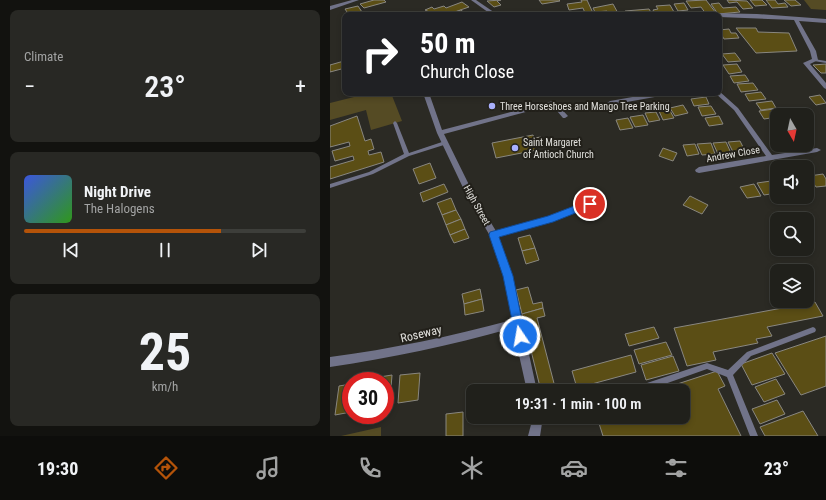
<!DOCTYPE html>
<meta charset="utf-8">
<style>
:root{--surface:#20201b;--page:#282824;--text:#f1f3f6;--muted:#a2a3a3;--line:#3d3e3a;--accent:#b45309}
body{margin:0;font-family:"Roboto Condensed",sans-serif;background:var(--page);color:var(--text);height:100vh;display:flex;flex-direction:column;font-size:15px;white-space:nowrap}
*{box-sizing:border-box;margin:0}
p{font-size:13px;color:var(--muted)}
.icon{flex:none;width:22px;height:22px;fill:none;stroke:currentColor;stroke-width:2;stroke-linecap:round;stroke-linejoin:round}
.map{position:relative;flex:1;overflow:hidden}
.panel{display:flex;flex-direction:column;gap:10px;padding:10px;background:#12120f;width:330px}
.panel>*{flex:none}
.top-card{position:absolute;left:12px;top:12px;width:380px;height:84px;border-radius:8px;box-shadow:0 2px 6px #0003,0 0 0 1px var(--line);background:#202124;color:#fff;overflow:hidden}
.needle{width:26px;rotate:171deg}
.controls{position:absolute;left:440px;top:108px;display:grid;gap:8px}
.controls a{display:grid;place-items:center;width:44px;height:44px;border-radius:8px;background:var(--surface);box-shadow:0 2px 6px #0003,0 0 0 1px var(--line);font-size:20px}
.speed{position:absolute;left:12px;top:372px;display:flex;gap:8px;font-size:20px;font-weight:700;text-align:center}
.speed>*{display:grid;place-content:center;width:52px;height:52px;border-radius:50%;background:var(--surface);box-shadow:0 2px 6px #0003,0 0 0 1px var(--line);line-height:1}
.speed .limit{border:6px solid #d22;background:#fff;color:#111}
.pin{position:absolute;display:grid;place-items:center;width:34px;height:34px;color:#fff;margin:-17px;border:2px solid #fff;border-radius:50%;box-shadow:0 1px 4px #0007}
.me{position:absolute;width:44px;margin:-22px;rotate:348deg;stroke-linejoin:round;filter:drop-shadow(0 0 3px #0008)}
.turn{display:flex;align-items:center;gap:14px;height:84px;padding:0 12px;font-size:18px}
.turn .icon{width:52px;height:52px;stroke-width:2.5}
.turn b{display:block;font-size:28px;line-height:34px}
.big{font-size:30px;font-weight:600;line-height:1.1}
.panel .card{flex:1;display:flex;flex-direction:column;justify-content:center;gap:6px;min-width:0;padding:0 14px;border-radius:8px;background:var(--page)}
.panel .dial{align-items:center;gap:0}
.dial b{font-size:52px;line-height:1}
.song{display:flex;align-items:center;gap:12px}
.cover{width:48px;height:48px;border-radius:6px;background:linear-gradient(135deg,hsl(230 70% 55%),hsl(110 70% 35%))}
.played{height:4px;border-radius:2px;background:linear-gradient(90deg,var(--accent) 70%,var(--line) 70%)}
.keys{display:flex;justify-content:space-around;direction:ltr}
.heat{display:flex;justify-content:space-between;align-items:center;font-size:22px;direction:ltr}
.trip{position:absolute;left:136px;top:384px;width:224px;height:40px;border-radius:8px;background:var(--surface);box-shadow:0 2px 6px #0003,0 0 0 1px var(--line);font-weight:600;line-height:40px;text-align:center}
.tabs{display:flex;height:64px;justify-content:space-around;align-items:center;background:#0d0d0b;color:var(--muted)}
.tabs .icon{width:28px;height:28px}
.tabs .active{color:var(--accent)}
.tabs b{font-size:18px;color:var(--text)}
main{display:flex;flex:1;min-height:0}
.map>svg:first-child{display:block}
</style>
<main>
<section class="panel">
<div class="card"><p>Climate</p>
<div class="heat"><a>−</a><b class="big">23°</b><a>+</a></div>
</div>
<div class="card">
<div class="song"><i class="cover"></i><div><b>Night Drive</b><p>The Halogens</p></div></div>
<div class="played"></div>
<div class="keys"><svg class="icon" aria-label="previous" viewBox="0 0 24 24"><path d="M18 5L8 12l10 7zM5 5v14"/></svg><svg class="icon" aria-label="pause" viewBox="0 0 24 24"><path d="M8 5v14M16 5v14"/></svg><svg class="icon" aria-label="next" viewBox="0 0 24 24"><path d="M6 5l10 7-10 7zM19 5v14"/></svg></div>
</div>
<div class="card dial"><b>25</b><p>km/h</p></div>
</section>
<div class="map">
<svg width="496" height="436" viewBox="0 0 496 436">
<rect width="100%" height="100%" fill="#2b2a24"/>
<!-- green -->
<g fill="#554b24">
<path d="M474 0H496V10L481 9Z"/>
<path d="M40 93H61L72 121 41 130 36 110 0 120V103Z"/>
<path d="M51 427V436H11Z"/>
</g>
<!-- building -->
<g fill="#5b4e15" stroke="#898780">
<path d="M44 0H54L56 2 34 8 30 4Z"/>
<path d="M171 0 167 1 171 5 164 7 157 1Z"/>
<path d="M209 0H229L230 1 212 4Z"/>
<path d="M251 0H257L263 13H255L253 8 239 10 237 4 252 2Z"/>
<path d="M376 0 386 13 376 14 371 7 361 8 356 1Z"/>
<path d="M397 0 417 1 423 8 413 9 407 2 399 3Z"/>
<path d="M420 0H432L437 5 425 6Z"/>
<path d="M436 0H445L448 4 455 3 458 7 442 8Z"/>
<path d="M454 0H465L471 5 461 6Z"/>
<path d="M132 2 139 7 116 15H106L95 10 102 7 104 9 114 6 116 8Z"/>
<path d="M354 3 358 10 348 11 344 4Z"/>
<path d="M389 3 393 8 406 7 410 12 388 14 381 4Z"/>
<path d="M283 4 289 15H279L277 11 265 12 263 8Z"/>
<path d="M340 5 344 12 325 14 323 10 328 9 326 6Z"/>
<path d="M28 6 32 12 28 13 29 15H19L15 9Z"/>
<path d="M319 9 322 14 297 15 295 11Z"/>
<path d="M131 10 137 15 120 14Z"/>
<path d="M406 28H426L428 32 459 33 467 51 426 53Z"/>
<path d="M399 29 401 33H406L409 38 394 39 389 30Z"/>
<path d="M405 53 411 61 398 62 392 54Z"/>
<path d="M14 61 15 68 0 72V65Z"/>
<path d="M407 64 412 72 399 74 393 65Z"/>
<path d="M496 64V73H491L483 65Z"/>
<path d="M415 75 419 81 404 83 400 76Z"/>
<path d="M423 83 428 90 411 92 407 84Z"/>
<path d="M431 92 436 99 419 101 415 94Z"/>
<path d="M490 95 496 103 486 105 479 97Z"/>
<path d="M376 97 379 104 364 106 361 99Z"/>
<path d="M442 101 446 108 431 110 426 103Z"/>
<path d="M353 105 358 113 345 116 340 108Z"/>
<path d="M381 106 386 114 372 116 368 107Z"/>
<path d="M339 109 344 118 333 120 329 111Z"/>
<path d="M444 109 448 115 447 117 434 119 429 111Z"/>
<path d="M326 112 330 120 319 122 315 113Z"/>
<path d="M313 115 318 125 305 127 300 117Z"/>
<path d="M27 116 35 141 41 139 44 149 38 151 39 155 51 152 54 162 0 179V167L24 160 23 156 5 161 2 151 20 146 19 142 0 147V126Z"/>
<path d="M389 116 393 124 379 126 375 118Z"/>
<path d="M298 118 303 128 290 130 286 120Z"/>
<path d="M203 135 204 138 211 137 213 145 206 146 207 150 166 158 162 143Z"/>
<path d="M410 141 415 151 403 152 398 142Z"/>
<path d="M396 142 401 153 388 154 383 143Z"/>
<path d="M381 143 385 154 372 155 367 144Z"/>
<path d="M365 144 369 154 357 156 353 145Z"/>
<path d="M333 148 347 153 343 161 329 156Z"/>
<path d="M100 163 106 178 89 184 83 169Z"/>
<path d="M493 174 496 179V186L486 187 479 176Z"/>
<path d="M441 181 447 193 434 195 427 183Z"/>
<path d="M114 184 118 192 93 202 90 193Z"/>
<path d="M424 184 431 196 417 198 410 187Z"/>
<path d="M360 196 378 205 372 214 353 205Z"/>
<path d="M121 198 126 210 112 215 107 203Z"/>
<path d="M126 210 131 219 116 225 112 215Z"/>
<path d="M131 219 135 229 120 235 116 225Z"/>
<path d="M135 229 139 238 124 243 120 235Z"/>
<path d="M200 235 205 248 192 251 188 238Z"/>
<path d="M205 248 209 260 196 264 192 251Z"/>
<path d="M198 287 203 304 212 302 213 308 192 314 186 290Z"/>
<path d="M150 289 152 299 134 304 132 294Z"/>
<path d="M152 299 154 311 135 315 134 304Z"/>
<path d="M485 302 493 316 437 327 442 336 426 339 428 343 383 352 386 360 357 366 344 328Z"/>
<path d="M213 308 215 316 207 318 226 391H211L192 314Z"/>
<path d="M324 327 329 338 299 346 295 334Z"/>
<path d="M496 336V386L471 395 445 353Z"/>
<path d="M336 342 342 355 309 364 304 350Z"/>
<path d="M442 353 455 374 422 385 411 364Z"/>
<path d="M301 355 306 372 247 388 242 371Z"/>
<path d="M343 356 349 371 316 380 311 365Z"/>
<path d="M387 371 395 386 388 389 411 436H273L267 417H353V391H326Z"/>
<path d="M90 373 88 400 68 403 70 375Z"/>
<path d="M62 375 60 401 55 402V381H37V379Z"/>
<path d="M446 379 455 394 434 402 425 387Z"/>
<path d="M21 384V412L5 415 9 386Z"/>
<path d="M447 400 455 414 430 424 422 409Z"/>
<path d="M473 411 488 436H435L430 427Z"/>
<path d="M133 412V436H116V414Z"/>
</g>
<g fill="none" stroke-linecap="round" stroke-linejoin="round">
<!-- lane -->
<g fill="#717389" fill-rule="evenodd">
<path d="M484 59 496 61V63L484 61Z"/>
<path d="M65 121 67 123 79 153 115 141 117 143V144L79 156 43 174 0 188V184L39 172 74 154 63 123Z"/>
<path d="M483 327 485 328 486 330 485 332 421 356 403 375 428 436H420L397 377 377 369 315 391H301L302 388 377 363 398 370 417 352Z"/>
<path d="M210 417H240L239 420C229 423 220 423 211 420Z"/>
</g>
<!-- street -->
<g fill="#717389" fill-rule="evenodd">
<path d="M22 0H29L0 10V6Z"/>
<path d="M141 0H146L168 15H162Z"/>
<path d="M382 13 427 14 496 19V23L469 21 486 51 488 60 480 64 496 83V89L494 88 473 63 482 59 480 51 464 20 389 17V15H379Z"/>
<path d="M389 91 408 108 442 155 487 148 491 150 487 152 369 173 366 172 365 170 369 167 436 156 404 110 385 93H389Z"/>
<path d="M93 93H99L112 130 223 101 225 102 238 116 235 118H233L222 105 114 134 144 195 166 231 219 216 260 201 264 204 263 206 223 221 169 237 182 276 207 391H197L183 328C123 345 62 358 0 367V357C62 349 122 336 182 320L174 276 160 236 137 196 107 133Z"/>
<path d="M325 93H339L336 95 280 105 277 103 280 101Z"/>
<path d="M203 417H213L210 436H198Z"/>
</g>
</g>
<!-- route -->
<path fill="#1a73e8" stroke="#114b97" d="M260 200 265 204 263 206 223 222 169 237 183 276 195 336 194 340 190 342 186 340 173 276 159 235 160 232 218 216Z"/>
<!-- markers -->
<g fill="#a9b0fc" stroke="#22201a" stroke-width="1.5">
<circle cx="162" cy="106" r="4"/>
<circle cx="185" cy="148" r="4"/>
</g>
<g text-anchor="middle" dominant-baseline="central" stroke-width="4" stroke-linejoin="round" paint-order="stroke">
<!-- poi labels -->
<g font-size="10" fill="#e1e0dc" stroke="#22201a" text-anchor="start">
<text x="170" y="106">Three Horseshoes and Mango Tree Parking</text>
<text x="193" y="142">Saint Margaret<tspan x="193" dy="12">of Antioch Church</tspan></text>
</g>
<!-- street labels -->
<g font-size="10" fill="#e1e0dc" stroke="#22201a">
<text transform="translate(403 154) rotate(-10)">Andrew Close</text>
<text transform="translate(147 205) rotate(61)">High Street</text>
</g>
<!-- near-street labels -->
<g font-size="12" fill="#e1e0dc" stroke="#22201a">
<text transform="translate(91 334) rotate(-13)">Roseway</text>
</g>
</g>
</svg>
<div class="controls">
<a><svg class="needle" viewBox="-14 -14 28 28"><path d="M0-13l5 13h-10z" fill="#e53935"/><path d="M0 13l5-13h-10z" fill="#a2a3a3"/></svg></a>
<a><svg class="icon" aria-label="sound" viewBox="0 0 24 24"><path d="M4 9h4l5-4v14l-5-4H4zM17 9q2 3 0 6"/></svg></a>
<a><svg class="icon" aria-label="search" viewBox="0 0 24 24"><circle cx="10" cy="10" r="6"/><path d="M15 15l6 6"/></svg></a>
<a><svg class="icon" aria-label="layers" viewBox="0 0 24 24"><path d="M12 4l9 5-9 5-9-5zM3 14l9 5 9-5"/></svg></a>
</div>
<div class="speed"><div class="limit">30</div></div>
<div class="pin" style="left:260px;top:204px;background:#d93025"><svg class="icon" aria-label="arrive" viewBox="0 0 24 24"><path d="M6 21V4h12l-3 4 3 4H6"/></svg></div>
<svg class="me" style="left:190px;top:336px" viewBox="-20 -20 40 40"><circle r="17" fill="#1a73e8" stroke="#fff" stroke-width="3"/><path d="M0-11L8 9 0 5-8 9z" fill="#fff"/></svg>
<div class="trip">19:31 · 1 min · 100 m</div>
<div class="top-card">
<div class="turn"><svg class="icon" aria-label="right" viewBox="0 0 24 24"><path d="M7 20v-9h11M14 6l5 5-5 5"/></svg><div><b>50 m</b>Church Close</div></div>
</div>
</div>
</main>
<nav class="tabs">
<b>19:30</b>
<svg class="icon active" aria-label="directions" viewBox="0 0 24 24"><path d="M12 3l9 9-9 9-9-9zM9 14v-3h6M13 9l2 2-2 2"/></svg>
<svg class="icon" aria-label="music" viewBox="0 0 24 24"><path d="M9 18V5l10-2v13"/><circle cx="6" cy="18" r="3"/><circle cx="16" cy="16" r="3"/></svg>
<svg class="icon" aria-label="phone" viewBox="0 0 24 24"><path d="M5 4h4l2 5-3 2q2 4 5 5l2-3 5 2v4C11 20 4 13 5 4z"/></svg>
<svg class="icon" aria-label="climate" viewBox="0 0 24 24"><path d="M12 3v18M4 7l16 10M4 17L20 7"/></svg>
<svg class="icon" aria-label="car" viewBox="0 0 24 24"><path d="M5 17H2v-5l4-1 3-4h7l3 4 3 1v5h-3M9 17h6M6 11h13"/><circle cx="7" cy="17" r="2"/><circle cx="17" cy="17" r="2"/></svg>
<svg class="icon" aria-label="filters" viewBox="0 0 24 24"><path d="M4 7h16M4 17h16"/><circle cx="9" cy="7" r="2"/><circle cx="15" cy="17" r="2"/></svg>
<b>23°</b>
</nav>
